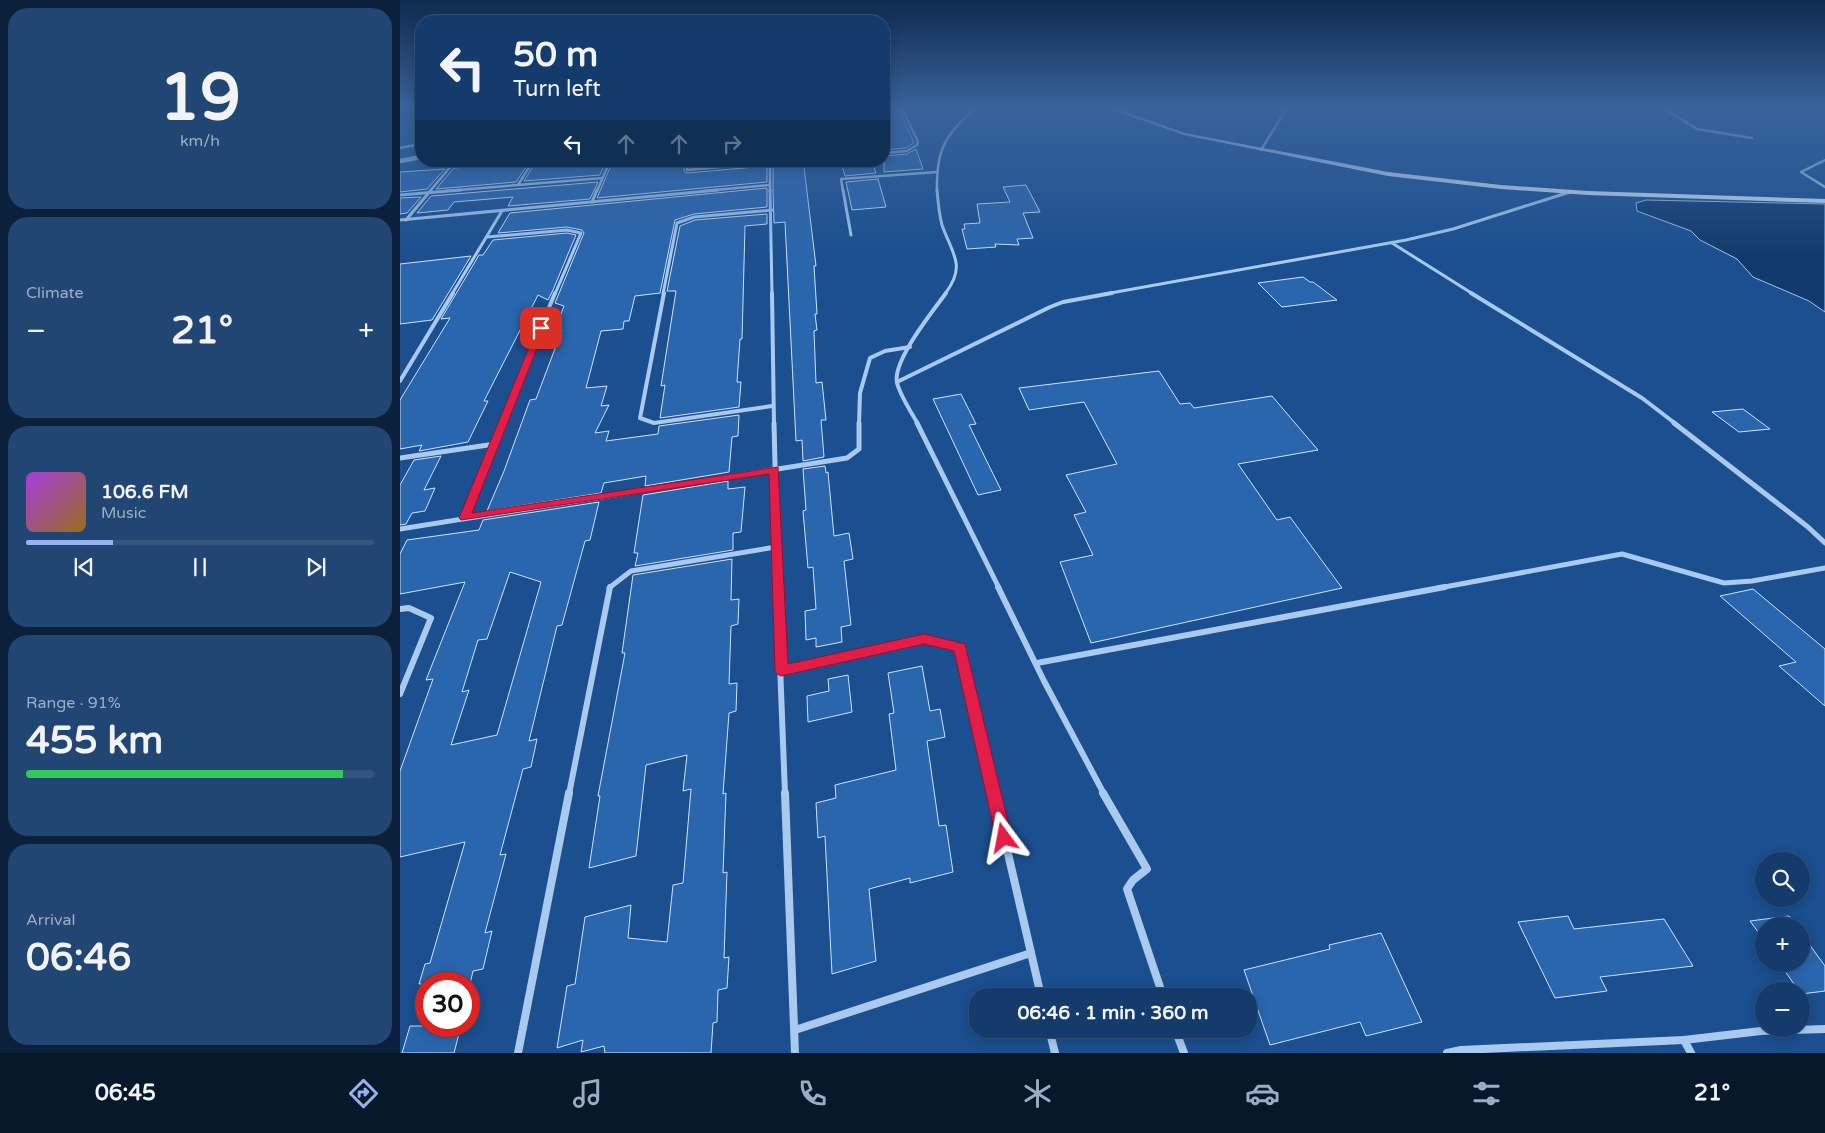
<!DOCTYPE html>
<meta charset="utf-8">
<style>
:root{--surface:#143b6b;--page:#214673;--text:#f1f3f6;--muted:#9dadc1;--line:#33557e;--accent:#95b2f1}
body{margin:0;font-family:"Varela Round",sans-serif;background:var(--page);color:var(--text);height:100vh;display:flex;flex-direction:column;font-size:19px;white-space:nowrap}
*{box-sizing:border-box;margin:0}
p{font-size:16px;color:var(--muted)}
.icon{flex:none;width:28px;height:28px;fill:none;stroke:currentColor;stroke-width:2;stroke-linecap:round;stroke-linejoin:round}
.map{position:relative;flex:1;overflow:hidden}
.sheet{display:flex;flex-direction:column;gap:8px;padding:8px;background:#0b203b;width:400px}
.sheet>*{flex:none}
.hud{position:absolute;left:15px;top:15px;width:475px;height:152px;border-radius:20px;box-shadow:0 2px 12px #0003,0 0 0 1px var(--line);background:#143b6b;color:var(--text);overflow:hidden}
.controls{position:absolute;left:1355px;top:852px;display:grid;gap:10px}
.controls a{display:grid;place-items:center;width:55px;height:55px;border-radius:50%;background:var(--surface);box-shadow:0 2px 12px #0003,0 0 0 1px var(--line);font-size:25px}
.speed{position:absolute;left:15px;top:972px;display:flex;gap:10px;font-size:25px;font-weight:700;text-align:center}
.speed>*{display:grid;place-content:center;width:65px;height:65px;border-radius:50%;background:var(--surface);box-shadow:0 2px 12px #0003,0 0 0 1px var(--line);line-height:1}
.speed .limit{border:8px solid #d22;background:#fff;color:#111}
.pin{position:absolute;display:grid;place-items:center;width:42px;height:42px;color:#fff;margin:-21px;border-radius:10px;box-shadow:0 2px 8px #0006}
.me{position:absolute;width:55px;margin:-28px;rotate:347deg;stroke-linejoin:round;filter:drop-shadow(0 0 4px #0008)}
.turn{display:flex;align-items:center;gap:18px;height:105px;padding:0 15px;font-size:22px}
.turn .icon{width:65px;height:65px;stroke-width:2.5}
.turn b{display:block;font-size:35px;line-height:42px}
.lanes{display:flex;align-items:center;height:48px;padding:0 15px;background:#0003;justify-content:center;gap:25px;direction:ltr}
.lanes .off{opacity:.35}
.big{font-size:38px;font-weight:700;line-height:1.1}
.sheet .widget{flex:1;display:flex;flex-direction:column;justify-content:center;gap:8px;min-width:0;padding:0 18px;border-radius:20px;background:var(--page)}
.sheet .dial{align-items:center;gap:0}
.dial b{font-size:65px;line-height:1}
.song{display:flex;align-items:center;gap:15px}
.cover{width:60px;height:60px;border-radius:8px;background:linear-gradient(135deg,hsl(280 70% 55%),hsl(40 70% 35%))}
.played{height:5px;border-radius:2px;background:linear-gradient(90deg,var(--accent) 25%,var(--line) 25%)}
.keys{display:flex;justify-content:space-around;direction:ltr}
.heat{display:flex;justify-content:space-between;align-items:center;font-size:28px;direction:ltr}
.charge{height:8px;border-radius:4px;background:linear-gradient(90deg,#34c759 91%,var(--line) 0)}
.trip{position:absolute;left:569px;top:988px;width:288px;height:50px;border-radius:20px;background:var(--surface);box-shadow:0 2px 12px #0003,0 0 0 1px var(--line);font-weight:700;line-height:50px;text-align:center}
.dock{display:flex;height:80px;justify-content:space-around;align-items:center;background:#08182b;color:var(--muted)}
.dock .icon{width:35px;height:35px}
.dock .selected{color:var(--accent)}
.dock b{font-size:22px;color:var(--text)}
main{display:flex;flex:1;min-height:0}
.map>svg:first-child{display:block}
</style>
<main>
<section class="sheet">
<div class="widget dial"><b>19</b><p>km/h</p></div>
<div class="widget"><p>Climate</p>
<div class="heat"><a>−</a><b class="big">21°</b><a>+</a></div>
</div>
<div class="widget">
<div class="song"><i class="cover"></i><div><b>106.6 FM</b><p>Music</p></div></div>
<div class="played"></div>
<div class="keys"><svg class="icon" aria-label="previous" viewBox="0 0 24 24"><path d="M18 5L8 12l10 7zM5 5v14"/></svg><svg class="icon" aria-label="pause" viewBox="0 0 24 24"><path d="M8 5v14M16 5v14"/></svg><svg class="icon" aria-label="next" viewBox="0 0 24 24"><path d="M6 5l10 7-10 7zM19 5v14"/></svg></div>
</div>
<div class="widget"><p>Range · 91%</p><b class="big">455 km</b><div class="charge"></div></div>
<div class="widget"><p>Arrival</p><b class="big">06:46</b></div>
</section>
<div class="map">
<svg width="1425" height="1053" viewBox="0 0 1425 1053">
<rect width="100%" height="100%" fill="#1b4f8f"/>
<!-- water -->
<path fill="#123a6d" stroke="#9cc4f0" d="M1246 200 1425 204V312L1409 301 1353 277 1337 259 1300 240 1291 231 1237 211 1236 203Z"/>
<!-- building -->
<g fill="#2a66ad" stroke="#cfe3fa" fill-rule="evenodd">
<path d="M500 112 514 143 506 148 484 150V113Z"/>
<path d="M516 149 523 169 484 172V156L507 154Z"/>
<path d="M161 161H206L200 175 124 181 135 163Z"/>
<path d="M213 161H285L284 171 287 173 367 166V182L197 198Z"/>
<path d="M291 161H349L291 167Z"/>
<path d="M117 163 116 165 128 164 116 182 36 189 54 168Z"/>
<path d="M396 164 397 167H404L416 266H414L417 314H415L417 330 414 331 416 383 422 382 426 420H421L424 457 403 461 402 440 396 441 385 222 374 223 373 189V166Z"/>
<path d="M473 164 476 173 445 176 442 166Z"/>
<path d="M45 169 27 189 0 192V172Z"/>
<path d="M478 179 486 207 452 210 446 182Z"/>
<path d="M198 182 190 199 108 206 113 197 54 202 48 210 17 213 31 196Z"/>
<path d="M626 185 640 212 623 213 633 238 617 239 619 245 595 244 596 247 567 249 562 229H565L564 224 580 223 577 204 610 202 603 187Z"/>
<path d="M367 188V207L294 214 275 220 260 293 235 296 229 321H224L223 329 201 331 186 388 207 386 201 406 209 405 195 433 209 431 206 441 258 434 259 426 339 415 338 436 332 437 329 472 245 486 246 476 204 483 201 493 87 511 104 471 130 400 136 399 162 330 154 331 164 306 155 303 184 233 182 230 167 227 98 233 110 213Z"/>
<path d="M21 197 7 213 0 214V198Z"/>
<path d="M367 214V224L345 226 342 339H340L337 382H341L339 407 260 418 265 385 261 386 276 291H267L280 226 295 220Z"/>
<path d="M167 233 176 235 153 290 148 300 138 295 84 401H88L68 442 19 451 22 445 0 449V400L50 318 41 319 79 255H83L93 240Z"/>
<path d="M71 256 32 320 0 324V264Z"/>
<path d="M903 277 910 282H913L937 300 882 307 858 283Z"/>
<path d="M759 371 780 404 790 403 794 408 872 396 918 450 838 464 877 520 890 517 942 588 691 643 660 562 693 555 674 515 686 512 666 475 717 464 684 402 629 410 619 388Z"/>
<path d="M561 394 576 424 569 425 601 490 578 495 533 399Z"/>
<path d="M1343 409 1370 429 1339 432 1312 412Z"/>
<path d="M41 456 24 490 35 488 25 511 12 513 6 524 0 525V485L14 460Z"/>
<path d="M425 466 426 473 428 472 434 536 449 533 453 559 444 561 451 625 441 627 442 642 416 647V638L406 640 405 611 416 609 413 567 408 568 403 511 406 510 403 469Z"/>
<path d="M328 481V489L345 487 341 532 333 533V550L235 566 238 553H234L243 495Z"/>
<path d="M199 502 190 540 185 541 162 625 157 626 129 741 137 739 131 767 123 769 100 855 106 854 85 933 92 931 83 969 73 971 70 984H19L25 964 30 963 65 842 0 857V771L33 679 26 680 65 582 0 594V554L7 540 79 530 83 520ZM110 572 141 582 97 735 51 745 69 690 62 692 78 640 87 639Z"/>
<path d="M332 559 331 600 339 599 338 624 331 626 329 684 337 683 336 711 329 713 323 794 326 793 323 873 327 872 324 958 329 957 327 988 318 990 317 1022 313 1023 311 1053H205L204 1046 181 1052 183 1040 157 1048 167 986 175 984 185 917 231 905 228 938 267 942 273 885 283 883 291 789 283 791 287 755 246 765 236 856 189 868 200 796H198L225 653H222L233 575Z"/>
<path d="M1353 589 1425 649V706L1379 666 1396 662 1320 596Z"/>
<path d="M522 666 530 711 540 709 545 737 527 741 539 826 546 825 553 872 510 883V878L469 889 476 961 432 974 425 836 418 838 416 803 436 798 435 785 496 770 489 714 494 713 488 673Z"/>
<path d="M448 675 452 712 408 722 407 696 429 691 428 679Z"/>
<path d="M1168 916 1174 929 1264 919 1293 966 1200 977 1207 991 1155 998 1118 922Z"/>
<path d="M1389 916 1396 926H1364V940L1350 921Z"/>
<path d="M981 933 1022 1022 966 1036 960 1022 870 1045 844 970 930 949 929 945Z"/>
<path d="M1401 933 1425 966V991L1401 994 1380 964H1401Z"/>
<path d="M10 1026H61L54 1053H2Z"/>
</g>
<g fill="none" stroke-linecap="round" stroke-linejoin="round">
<!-- minor-far5 -->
<g stroke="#a9c9ee" stroke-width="2.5">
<path d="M1263 108 1297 129 1352 138"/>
<path d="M0 148 21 144"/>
<path d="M861 150 887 108"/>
<path d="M484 153 507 151 517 145 518 142 502 108"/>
<path d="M1425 160 1401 172 1425 187"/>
<path d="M288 161 287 170 386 161"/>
<path d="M370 161V191"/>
<path d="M118 185 133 161"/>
<path d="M30 191 52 165 62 161"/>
<path d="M46 191 203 178"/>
<path d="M197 191 210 161"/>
<path d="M304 191 369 185"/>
<path d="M443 191 441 179 537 172"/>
<path d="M537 191C536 150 545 134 576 108"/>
</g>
<!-- minor-far4 -->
<g stroke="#a9c9ee" stroke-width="3">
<path d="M370 190 372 294"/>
<path d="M443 190 451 235"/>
<path d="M537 190C538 202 539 214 542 225 552 254 567 265 545 294"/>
<path d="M0 195 61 190"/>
<path d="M192 202 197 190"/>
<path d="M0 220 318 190"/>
<path d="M6 220 31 190"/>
<path d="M87 237 167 230 181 233 155 294"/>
<path d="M992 243 1073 294"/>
<path d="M52 294 102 211"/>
<path d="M263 294 277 223 294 217 372 210"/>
<path d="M705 294 1006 240 1053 229 1170 192"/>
</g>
<!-- minor-far3 -->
<g stroke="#a9c9ee" stroke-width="4">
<path d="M264 293 240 418 254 423 372 406"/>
<path d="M372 293 374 424"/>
<path d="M1071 293 1242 398 1276 424"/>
<path d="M0 381 53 293"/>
<path d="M497 382 650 307 663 302 712 293"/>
<path d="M101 424 155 293"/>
<path d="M459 424 460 393 470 358 485 351 510 347"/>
<path d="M518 424C511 412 501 397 497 383 492 361 533 311 546 293"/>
</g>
<!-- minor-far2 -->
<g stroke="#a9c9ee" stroke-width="5">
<path d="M374 423 378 588"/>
<path d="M517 423 599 588"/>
<path d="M1274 423 1408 527 1425 543"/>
<path d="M0 458 95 444"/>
<path d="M65 517 102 423"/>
<path d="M0 529 447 458 459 449V423"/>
<path d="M209 588 231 571 376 547"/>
<path d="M1039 588 1222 554 1324 583 1352 581 1425 568"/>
</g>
<!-- minor-far1 -->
<g stroke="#a9c9ee" stroke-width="6">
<path d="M377 587 385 794"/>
<path d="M598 587 644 681 704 794"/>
<path d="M0 609 9 608 31 618 0 694"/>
<path d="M637 663 1045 587"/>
<path d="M381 671 523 639 560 647 594 794"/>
<path d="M169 794 210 587"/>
</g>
<!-- minor -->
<g stroke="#a9c9ee" stroke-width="8">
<path d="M385 793 395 1053"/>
<path d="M594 793 641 996"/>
<path d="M703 793 747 869 733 880 727 889 763 996"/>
<path d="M649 1029 655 1053"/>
<path d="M775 1029 784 1053"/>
<path d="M395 1030 631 953"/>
<path d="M1284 1040 1291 1053"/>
<path d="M118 1053 169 793"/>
<path d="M1047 1053 1061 1050 1284 1040 1361 1031 1425 1029"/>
</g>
<!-- tertiary -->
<path stroke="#a9c9ee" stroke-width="4.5" d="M0 161 21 157"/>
<!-- secondary -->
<path fill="#d6e6fa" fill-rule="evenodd" d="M714 108 785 133 988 172 1101 185 1188 191 1425 199V203L1188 195 1101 189 988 176 784 135 707 108Z"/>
</g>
<!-- sky -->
<linearGradient id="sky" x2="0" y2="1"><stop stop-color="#0f2b4f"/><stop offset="0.42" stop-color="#39639b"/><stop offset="1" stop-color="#39639b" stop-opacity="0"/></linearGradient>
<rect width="1425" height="256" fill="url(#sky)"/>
<!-- route -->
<path fill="#e11d48" stroke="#92132f" d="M141 325 145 328 72 513 378 467 388 664 524 634 565 644 612 838 610 843 604 845 599 843 596 838 554 651 524 644 381 676 377 674 375 671 369 474 61 520 59 518 137 328Z"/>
</svg>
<div class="controls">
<a><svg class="icon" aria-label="search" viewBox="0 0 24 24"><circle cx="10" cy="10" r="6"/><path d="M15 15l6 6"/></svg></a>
<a>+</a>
<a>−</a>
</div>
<div class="speed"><div class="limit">30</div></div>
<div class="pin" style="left:141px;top:328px;background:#d93025"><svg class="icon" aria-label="arrive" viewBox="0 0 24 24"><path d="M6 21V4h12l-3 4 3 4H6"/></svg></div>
<svg class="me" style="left:604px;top:838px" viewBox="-20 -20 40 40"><path d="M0-17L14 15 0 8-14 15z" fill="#e11d48" stroke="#fff" stroke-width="4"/></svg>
<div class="trip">06:46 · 1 min · 360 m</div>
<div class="hud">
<div class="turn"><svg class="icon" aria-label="left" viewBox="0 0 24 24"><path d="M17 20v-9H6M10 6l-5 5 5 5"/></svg><div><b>50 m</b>Turn left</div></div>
<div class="lanes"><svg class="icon" aria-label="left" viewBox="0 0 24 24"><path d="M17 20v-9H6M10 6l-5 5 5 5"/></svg><svg class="icon off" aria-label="ahead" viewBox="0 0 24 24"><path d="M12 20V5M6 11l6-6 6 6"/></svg><svg class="icon off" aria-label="ahead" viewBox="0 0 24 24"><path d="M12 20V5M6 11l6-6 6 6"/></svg><svg class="icon off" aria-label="right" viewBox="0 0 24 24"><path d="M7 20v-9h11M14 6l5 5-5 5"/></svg></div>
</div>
</div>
</main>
<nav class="dock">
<b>06:45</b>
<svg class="icon selected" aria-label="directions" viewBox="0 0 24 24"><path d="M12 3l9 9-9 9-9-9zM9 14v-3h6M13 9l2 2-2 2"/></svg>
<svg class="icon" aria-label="music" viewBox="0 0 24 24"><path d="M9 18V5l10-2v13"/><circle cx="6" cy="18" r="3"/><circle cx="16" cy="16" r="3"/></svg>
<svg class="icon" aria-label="phone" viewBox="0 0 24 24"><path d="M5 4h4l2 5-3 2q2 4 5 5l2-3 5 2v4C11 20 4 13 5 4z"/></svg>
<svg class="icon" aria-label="climate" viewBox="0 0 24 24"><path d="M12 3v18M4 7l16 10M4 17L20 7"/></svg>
<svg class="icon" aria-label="car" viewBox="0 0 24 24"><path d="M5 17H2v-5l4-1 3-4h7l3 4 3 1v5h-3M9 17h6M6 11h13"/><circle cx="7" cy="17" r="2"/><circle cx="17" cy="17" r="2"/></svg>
<svg class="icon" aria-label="filters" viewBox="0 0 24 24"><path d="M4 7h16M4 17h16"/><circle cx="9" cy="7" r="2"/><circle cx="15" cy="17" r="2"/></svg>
<b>21°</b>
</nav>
